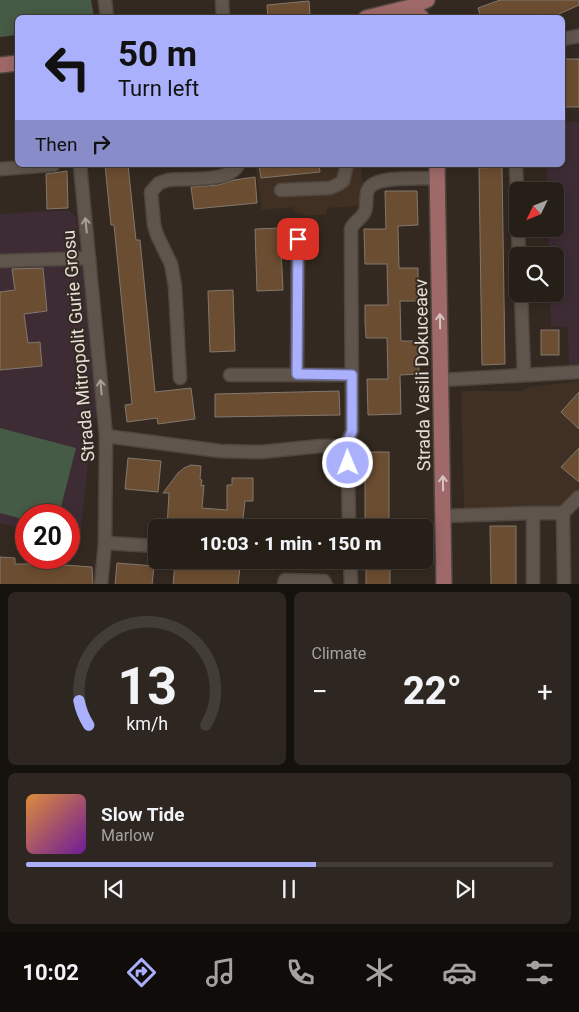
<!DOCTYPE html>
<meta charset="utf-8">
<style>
:root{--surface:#261f18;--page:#2e2721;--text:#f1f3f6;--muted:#a4a2a2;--line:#423d37;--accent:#aab0fb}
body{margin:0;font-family:Roboto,sans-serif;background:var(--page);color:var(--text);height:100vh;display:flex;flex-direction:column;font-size:19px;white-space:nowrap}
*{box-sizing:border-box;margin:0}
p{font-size:16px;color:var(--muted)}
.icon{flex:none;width:28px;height:28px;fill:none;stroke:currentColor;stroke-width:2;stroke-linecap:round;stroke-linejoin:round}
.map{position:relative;height:584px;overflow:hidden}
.panel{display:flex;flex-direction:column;gap:8px;padding:8px;background:#15110d;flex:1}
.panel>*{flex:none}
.guide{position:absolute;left:15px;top:15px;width:550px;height:152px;border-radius:8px;box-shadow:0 2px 12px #0003,0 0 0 1px var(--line);background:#aab0fb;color:#111;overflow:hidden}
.needle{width:32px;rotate:227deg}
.fabs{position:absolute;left:509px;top:182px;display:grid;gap:10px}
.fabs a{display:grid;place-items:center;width:55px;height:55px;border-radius:8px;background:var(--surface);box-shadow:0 2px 12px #0003,0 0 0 1px var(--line);font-size:25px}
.speed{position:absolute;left:15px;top:504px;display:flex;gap:10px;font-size:25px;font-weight:700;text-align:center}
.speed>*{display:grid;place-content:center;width:65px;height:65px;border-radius:50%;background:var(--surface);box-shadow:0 2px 12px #0003,0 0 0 1px var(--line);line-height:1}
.speed .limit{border:8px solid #d22;background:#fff;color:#111}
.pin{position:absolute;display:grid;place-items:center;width:42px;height:42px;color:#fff;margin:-21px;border-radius:10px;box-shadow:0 2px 8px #0006}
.me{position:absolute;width:55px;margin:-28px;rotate:359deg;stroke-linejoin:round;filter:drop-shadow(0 0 4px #0008)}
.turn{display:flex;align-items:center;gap:18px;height:105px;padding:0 20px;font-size:22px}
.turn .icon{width:65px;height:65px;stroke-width:2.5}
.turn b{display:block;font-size:35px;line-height:42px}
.then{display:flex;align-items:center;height:48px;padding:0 20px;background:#0003;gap:10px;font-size:19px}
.big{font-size:38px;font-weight:800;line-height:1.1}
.panel .card{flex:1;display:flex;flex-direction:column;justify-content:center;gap:8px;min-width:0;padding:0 18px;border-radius:8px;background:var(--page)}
.panel .dial{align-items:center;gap:0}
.dial svg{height:130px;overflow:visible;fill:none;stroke:var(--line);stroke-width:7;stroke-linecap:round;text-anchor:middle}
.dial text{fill:var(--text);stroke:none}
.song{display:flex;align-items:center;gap:15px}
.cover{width:60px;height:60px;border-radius:8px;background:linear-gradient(135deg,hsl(30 70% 55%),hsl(280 70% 35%))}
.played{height:5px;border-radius:2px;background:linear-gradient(90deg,var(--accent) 55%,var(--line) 55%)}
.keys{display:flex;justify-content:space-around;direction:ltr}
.heat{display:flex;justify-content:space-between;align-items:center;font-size:28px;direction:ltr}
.panel .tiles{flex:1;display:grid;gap:8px;grid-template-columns:1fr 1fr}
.card:last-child{grid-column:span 2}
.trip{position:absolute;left:148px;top:519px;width:285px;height:50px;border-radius:8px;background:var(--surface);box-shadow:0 2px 12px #0003,0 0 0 1px var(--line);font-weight:800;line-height:50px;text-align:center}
.menu{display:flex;height:80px;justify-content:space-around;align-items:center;background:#0f0c0a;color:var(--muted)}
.menu .icon{width:35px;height:35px}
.menu .active{color:var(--accent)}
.menu b{font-size:22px;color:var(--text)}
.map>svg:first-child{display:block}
</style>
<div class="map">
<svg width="579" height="585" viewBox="0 0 579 585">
<rect width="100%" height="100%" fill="#332920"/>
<!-- built -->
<g fill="#3f3023">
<path d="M255 165H361L365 205 327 208 326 214 307 216 293 211V207L262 210Z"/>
<path d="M579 381V501L558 508H464L461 391H522L530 387Z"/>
</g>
<!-- education -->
<g fill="#3e2c35">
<path d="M563 122H579V368L569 369 568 327 551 326 550 294H555V256H549L548 229H555V191H547V165H562Z"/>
<path d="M68 210 76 217 98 413V416L91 421 82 420V436L89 451 80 542 69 540V515H26V529L0 523V214Z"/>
</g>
<!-- green -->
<g fill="#465b46">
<path d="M0 0H91L94 17 18 18 17 35 0 37Z"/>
<path d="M0 428 76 448 59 515H26V520L0 513Z"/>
</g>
<!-- building -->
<g fill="#6b4d31" stroke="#83786e">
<path d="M500 0H579V5L550 18H542L540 14 530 18H481L478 8Z"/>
<path d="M309 1 310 14 268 18 267 5Z"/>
<rect x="562" y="59" width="17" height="48"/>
<path d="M105 165H128L136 240H140L155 392 191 388 195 419 158 424 157 418 127 422 125 405 132 404 114 225H111Z"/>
<path d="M259 165H319L320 172 261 178Z"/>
<path d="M502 167 505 364 482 365 479 168Z"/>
<path d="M67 171 68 208 47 209 46 174Z"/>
<path d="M255 177 257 203 194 209 191 187 218 185 234 180Z"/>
<path d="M385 191H417L418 225 398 226 399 268H418V301H400L401 341H418L419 374 400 375 401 414 368 415 367 379H388L387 338H366L365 322V305H388L387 264H365L364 229H386Z"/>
<path d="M280 228 283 290 257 291 255 229Z"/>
<path d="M43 268 47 311 24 314 28 343 40 342 42 366 0 370V292L15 290 12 269Z"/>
<path d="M233 290 235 351 210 352 208 291Z"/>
<rect x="541" y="330" width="18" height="25"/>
<path d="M339 391 340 415 215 417V394Z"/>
<path d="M579 392V429L561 412Z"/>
<path d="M579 448V482L561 467Z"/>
<rect x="365" y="452" width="24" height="76"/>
<path d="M128 458 161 461 158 492 125 489Z"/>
<path d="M191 465 201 466 200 479 202 480 201 486 204 485 202 508 227 510V485H232V478H253V501H245L242 528H167L169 493H163L178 473 184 468Z"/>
<path d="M490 526H516V585H491Z"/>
<path d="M0 557 15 558V564H50L92 567 93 585H0Z"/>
<rect x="366" y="560" width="24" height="25"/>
<path d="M175 562 240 567 238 585H173Z"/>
<path d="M117 563 154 566 152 585H115Z"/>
</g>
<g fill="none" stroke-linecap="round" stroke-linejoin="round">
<defs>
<g id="minor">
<path d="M105 0 107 18"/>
<path d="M222 0 223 18"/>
<path d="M562 39 579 36"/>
<path d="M80 165 106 436 105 543 101 585"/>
<path d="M0 169 53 165"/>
<path d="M516 169 518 204"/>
<path d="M281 190 330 188 339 184 343 181 347 165"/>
<path d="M518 229 519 256"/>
<path d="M0 261 89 258"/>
<path d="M521 294 524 375"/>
<path d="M297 374 298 239"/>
<path d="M230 375H352"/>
<path d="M180 378 175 286 171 264 157 235 154 225 151 192 159 183 168 180C186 178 229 183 238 165"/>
<path d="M441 380 579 372"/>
<path d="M106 436 220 451 261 452 320 446H334L343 451 348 463 349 528"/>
<path d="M343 451 352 431 351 229C354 221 362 219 365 211 368 204 364 195 369 188 378 175 422 179 437 178"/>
<path d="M533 513H563L564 585"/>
<path d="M563 513 579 497"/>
<path d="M444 516 533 513V585"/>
<path d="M105 543 156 546"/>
<path d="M350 560 351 585"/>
<path d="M284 585 285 580 324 581 326 585"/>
</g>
<g id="major">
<path d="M411 7 422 18"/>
<path d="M366 18 411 7 427 0"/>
<path d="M0 65 18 63"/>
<path d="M437 165 444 585"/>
</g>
</defs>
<!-- minor casing -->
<use href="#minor" stroke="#4f463f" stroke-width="15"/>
<!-- major casing -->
<use href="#major" stroke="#4f463f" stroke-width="18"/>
<!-- minor -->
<use href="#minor" stroke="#60554c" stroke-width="12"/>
<!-- major -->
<use href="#major" stroke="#9e6968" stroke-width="15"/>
</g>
<!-- one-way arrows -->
<defs><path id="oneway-shaft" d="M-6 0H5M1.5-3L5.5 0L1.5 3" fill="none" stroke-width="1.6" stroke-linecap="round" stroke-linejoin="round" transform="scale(1.25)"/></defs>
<g stroke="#a9a099">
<use href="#oneway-shaft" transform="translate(86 225) rotate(-96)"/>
<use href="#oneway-shaft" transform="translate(101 387) rotate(-95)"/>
</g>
<g stroke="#d6c6c2">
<use href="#oneway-shaft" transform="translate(440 321) rotate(-91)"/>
<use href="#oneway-shaft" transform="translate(443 483) rotate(-91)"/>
</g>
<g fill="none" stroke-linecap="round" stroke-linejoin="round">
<defs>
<path id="route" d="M298 239 297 374 352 375V431L344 451 348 463"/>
</defs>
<!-- route casing -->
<use href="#route" stroke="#6e72a3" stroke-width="12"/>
<!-- route -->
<use href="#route" stroke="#aab0fb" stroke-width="9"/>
</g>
<g text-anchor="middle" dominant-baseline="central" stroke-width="4" stroke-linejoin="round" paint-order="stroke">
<!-- street labels -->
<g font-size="18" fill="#e4ddd8" stroke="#332920">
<text transform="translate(78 346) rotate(-95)">Strada Mitropolit Gurie Grosu</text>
<text transform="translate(422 375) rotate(-91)">Strada Vasili Dokuceaev</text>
</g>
</g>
</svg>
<div class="fabs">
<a><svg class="needle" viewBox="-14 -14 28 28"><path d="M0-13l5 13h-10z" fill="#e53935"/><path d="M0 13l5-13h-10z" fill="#a4a2a2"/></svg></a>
<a><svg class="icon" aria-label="search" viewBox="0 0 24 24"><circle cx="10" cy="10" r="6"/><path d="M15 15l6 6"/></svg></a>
</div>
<div class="speed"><div class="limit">20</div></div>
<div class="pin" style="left:298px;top:239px;background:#d93025"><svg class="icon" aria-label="arrive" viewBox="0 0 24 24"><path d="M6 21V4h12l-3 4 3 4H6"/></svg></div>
<svg class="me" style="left:348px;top:463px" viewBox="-20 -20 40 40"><circle r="17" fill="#aab0fb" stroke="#fff" stroke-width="3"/><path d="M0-11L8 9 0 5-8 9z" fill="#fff"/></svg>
<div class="trip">10:03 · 1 min · 150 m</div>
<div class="guide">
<div class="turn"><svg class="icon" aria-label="left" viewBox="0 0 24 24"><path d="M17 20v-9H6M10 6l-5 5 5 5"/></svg><div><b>50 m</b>Turn left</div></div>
<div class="then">Then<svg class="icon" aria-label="right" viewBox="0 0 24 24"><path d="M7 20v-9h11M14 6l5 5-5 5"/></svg></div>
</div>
</div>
<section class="panel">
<div class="tiles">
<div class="card dial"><svg viewBox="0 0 100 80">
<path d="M14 69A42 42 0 1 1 86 69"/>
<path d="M14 69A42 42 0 0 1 8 54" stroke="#aab0fb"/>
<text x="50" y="56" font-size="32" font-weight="700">13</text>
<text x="50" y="72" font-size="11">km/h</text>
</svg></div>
<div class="card"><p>Climate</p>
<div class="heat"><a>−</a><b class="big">22°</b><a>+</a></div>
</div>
<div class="card">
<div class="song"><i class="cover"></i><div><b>Slow Tide</b><p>Marlow</p></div></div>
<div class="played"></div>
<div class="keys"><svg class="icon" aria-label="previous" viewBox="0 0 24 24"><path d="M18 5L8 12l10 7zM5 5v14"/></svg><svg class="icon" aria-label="pause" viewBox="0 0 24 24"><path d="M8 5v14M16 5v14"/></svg><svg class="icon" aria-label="next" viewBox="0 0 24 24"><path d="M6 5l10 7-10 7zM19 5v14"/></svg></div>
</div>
</div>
</section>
<nav class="menu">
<b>10:02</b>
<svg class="icon active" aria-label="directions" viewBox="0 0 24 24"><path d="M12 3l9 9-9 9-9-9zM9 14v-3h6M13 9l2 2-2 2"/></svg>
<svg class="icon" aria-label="music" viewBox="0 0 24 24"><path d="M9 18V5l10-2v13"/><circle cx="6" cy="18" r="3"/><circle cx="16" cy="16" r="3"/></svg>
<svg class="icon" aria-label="phone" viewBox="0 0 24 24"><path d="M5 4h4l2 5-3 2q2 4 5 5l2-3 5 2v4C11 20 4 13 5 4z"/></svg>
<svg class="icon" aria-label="climate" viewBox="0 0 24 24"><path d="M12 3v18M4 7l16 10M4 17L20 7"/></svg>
<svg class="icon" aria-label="car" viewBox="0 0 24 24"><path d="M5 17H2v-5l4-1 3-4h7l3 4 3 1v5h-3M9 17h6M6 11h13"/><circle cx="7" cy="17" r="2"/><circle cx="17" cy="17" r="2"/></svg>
<svg class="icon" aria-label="filters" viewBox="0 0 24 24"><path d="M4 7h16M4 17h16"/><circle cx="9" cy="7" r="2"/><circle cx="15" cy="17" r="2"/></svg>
</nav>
